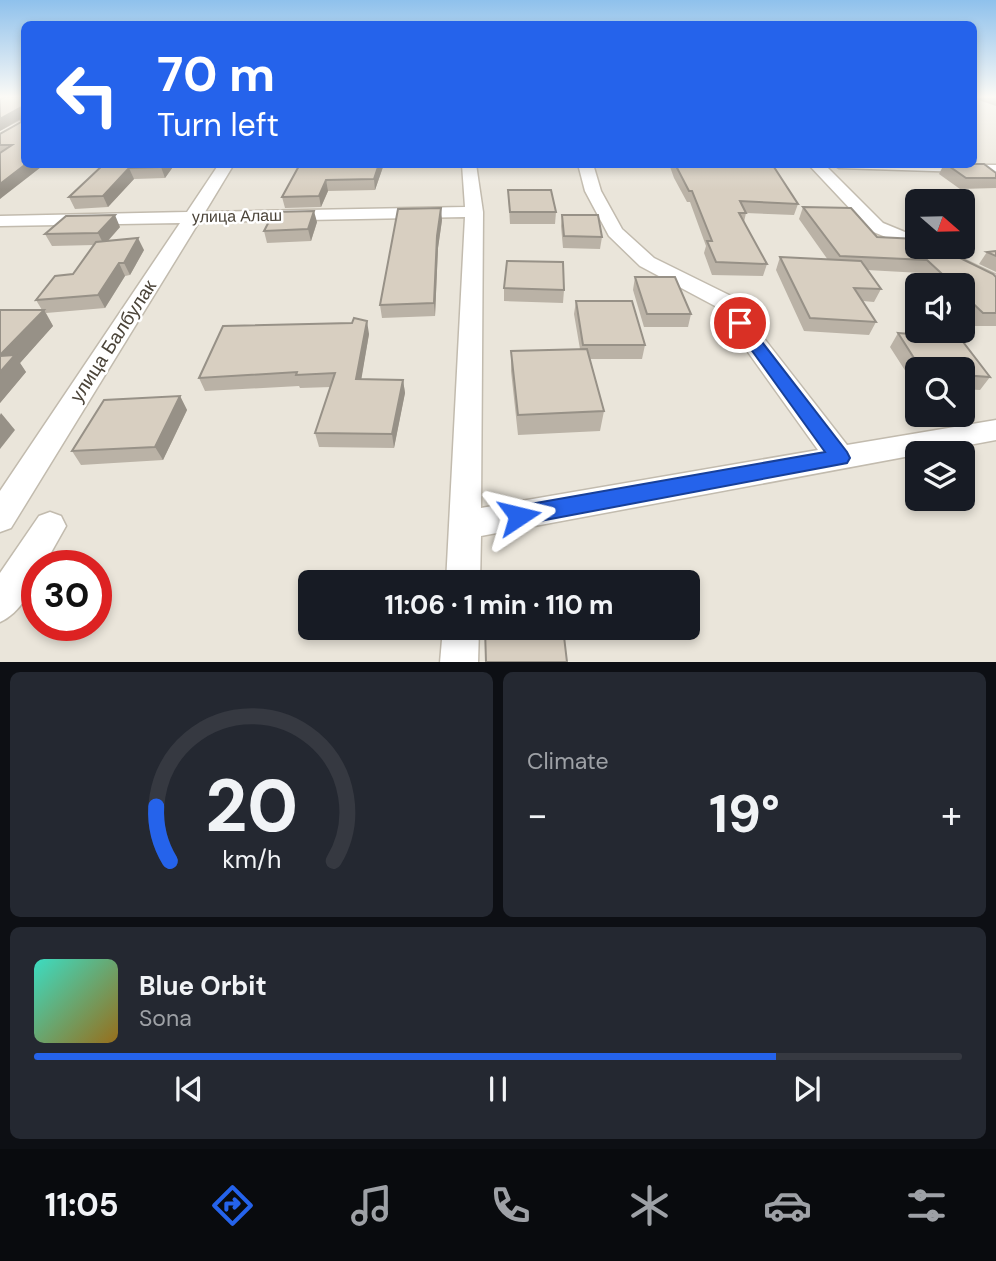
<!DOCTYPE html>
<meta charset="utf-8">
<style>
:root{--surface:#171b24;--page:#242831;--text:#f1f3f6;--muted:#9ea1a6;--line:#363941;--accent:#2563eb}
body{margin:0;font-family:"DM Sans",sans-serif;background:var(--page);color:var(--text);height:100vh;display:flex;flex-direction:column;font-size:26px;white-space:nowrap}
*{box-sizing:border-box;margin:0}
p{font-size:23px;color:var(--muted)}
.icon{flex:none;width:38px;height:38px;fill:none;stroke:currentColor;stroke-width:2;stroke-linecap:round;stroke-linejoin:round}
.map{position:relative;height:662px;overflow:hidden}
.panel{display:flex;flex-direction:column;gap:10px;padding:10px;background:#0d0f14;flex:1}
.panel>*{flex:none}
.banner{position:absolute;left:21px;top:21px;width:956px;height:147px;border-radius:10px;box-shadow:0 4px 10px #0003;background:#2563eb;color:#fff;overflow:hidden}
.needle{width:46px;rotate:110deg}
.buttons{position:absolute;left:905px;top:189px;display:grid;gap:14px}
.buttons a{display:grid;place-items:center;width:70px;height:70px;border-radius:10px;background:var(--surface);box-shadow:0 4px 10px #0003;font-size:35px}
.speed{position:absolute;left:21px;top:550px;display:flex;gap:14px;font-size:35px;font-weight:700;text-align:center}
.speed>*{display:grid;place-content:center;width:91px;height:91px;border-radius:50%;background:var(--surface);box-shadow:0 4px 10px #0003;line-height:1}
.speed .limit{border:10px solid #d22;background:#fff;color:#111}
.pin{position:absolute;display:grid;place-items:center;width:60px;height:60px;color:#fff;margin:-30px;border:4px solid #fff;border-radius:50%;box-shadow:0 2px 7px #0007}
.me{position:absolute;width:77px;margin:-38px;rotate:80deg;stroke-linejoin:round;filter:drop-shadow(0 0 5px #0008)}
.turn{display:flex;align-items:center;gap:24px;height:147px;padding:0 21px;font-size:32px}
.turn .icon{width:91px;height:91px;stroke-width:2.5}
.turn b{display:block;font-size:49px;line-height:60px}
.big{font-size:52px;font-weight:700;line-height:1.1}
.panel .card{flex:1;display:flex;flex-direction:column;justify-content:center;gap:10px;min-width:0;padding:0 24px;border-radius:10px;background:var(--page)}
.panel .dial{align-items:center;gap:0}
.dial svg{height:182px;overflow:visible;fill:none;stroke:var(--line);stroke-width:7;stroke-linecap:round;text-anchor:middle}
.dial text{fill:var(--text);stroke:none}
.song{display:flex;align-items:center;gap:21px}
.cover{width:84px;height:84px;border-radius:10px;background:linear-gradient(135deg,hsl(170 70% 55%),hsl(40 70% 35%))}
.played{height:7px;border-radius:4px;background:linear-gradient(90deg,var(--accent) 80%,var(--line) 80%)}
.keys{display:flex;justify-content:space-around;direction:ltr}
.heat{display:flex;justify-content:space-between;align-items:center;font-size:38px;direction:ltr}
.panel .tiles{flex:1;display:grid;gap:10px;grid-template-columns:1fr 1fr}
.card:last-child{grid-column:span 2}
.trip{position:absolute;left:298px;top:570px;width:402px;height:70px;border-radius:10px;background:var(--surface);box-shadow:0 4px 10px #0003;font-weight:700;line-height:70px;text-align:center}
.tab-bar{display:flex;height:112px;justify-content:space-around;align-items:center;background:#090b0e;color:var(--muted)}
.tab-bar .icon{width:49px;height:49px}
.tab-bar .on{color:var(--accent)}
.tab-bar b{font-size:32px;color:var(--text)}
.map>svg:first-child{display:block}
</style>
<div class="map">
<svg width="996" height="663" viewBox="0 0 996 663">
<rect width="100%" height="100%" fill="#f6f3ec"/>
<!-- residential -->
<path fill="#eae5da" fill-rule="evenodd" d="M0 97H24V164H973V97H996V662H0ZM917 201H962V247H917ZM917 285H962V331H917ZM917 369H962V415H917ZM917 453H962V499H917ZM37 565H96V625H37ZM310 583H688V628H310Z"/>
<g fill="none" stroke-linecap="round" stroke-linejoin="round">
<defs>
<g id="street">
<path d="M219 164H234L205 212 465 207 462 164H476L483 212 481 508 818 450 715 306 640 266 609 236 585 191 578 164H593L601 191 622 229 654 258 731 296 847 445 996 420V440L481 536 480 583H446L465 217 199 222 11 528 0 532V491L180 223 0 226V216L187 212Z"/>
<path d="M808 164H824L883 223 917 237V247H937L996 275V289L915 249 871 231Z"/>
<path d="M832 164 996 165V173L839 168Z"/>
<path d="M50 512 61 516 66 526 44 565H37C37 586 19 614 0 622V573L39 516Z"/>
<path d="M443 628H479L478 663H440Z"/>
</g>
</defs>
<!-- street casing -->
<use href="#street" stroke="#c2bbae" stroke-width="3"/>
<!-- street -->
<use href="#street" fill="#fff" fill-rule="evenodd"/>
</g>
<!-- wall -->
<g fill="#bab2a6">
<path d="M24 97V164L0 199V134L21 122V120L0 131V99Z"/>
<path d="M973 97H996V106L973 98Z"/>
<path d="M104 164H175L165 178 134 179 108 207 75 209 69 197Z"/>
<path d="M300 164H384L375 190 328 191 321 207 285 208 282 197Z"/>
<path d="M669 164H772L798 204 794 215 746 213 744 222 767 264 763 276 712 275 704 253 706 246 690 202H687L674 178Z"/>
<path d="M944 164H973L996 173V188L960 189 939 174Z"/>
<path d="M508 190 556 212 555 224H510Z"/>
<path d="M803 207 877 237 940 257 996 277V326H975L962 314V285H933L921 273 867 270 881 289 874 302 863 301 876 322 869 335 804 331 776 270 780 257 828 260 799 219Z"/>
<path d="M562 215 602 237 600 249 563 248 561 226Z"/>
<path d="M442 220 438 248 435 316 382 318 380 305Z"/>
<path d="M317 222 311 241 267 243 264 231Z"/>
<path d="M120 227 108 241 144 250 130 275 125 276 105 308 46 313 53 326 20 363 26 372 0 403V310H42L36 300 73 274 94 245 52 246 45 234Z"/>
<path d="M996 251V272L979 264 987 252Z"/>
<path d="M635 277 691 314 688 327H644L633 290Z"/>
<path d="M504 288 564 290 563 303 504 301Z"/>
<path d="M576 301 645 345 642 359H590L604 411 600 431 518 435 511 371V351L580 349 574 314Z"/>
<path d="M898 333 990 377 980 390 962 389V369H917V386H915L890 347Z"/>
<path d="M369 334 361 379 403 380 405 393 394 448 319 447 315 433 331 387 300 388 299 386 205 391 199 378Z"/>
<path d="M180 396 187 410 163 460 81 465 72 451Z"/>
</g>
<!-- shaded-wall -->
<g fill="#979187">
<path d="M20 108 24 117 0 131V119Z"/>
<path d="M26 164H45L0 199V184Z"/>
<path d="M163 164H175L165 178 161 167Z"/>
<path d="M379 164H384L375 190 374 179Z"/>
<path d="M129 168 134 179 108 207 103 196Z"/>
<path d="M326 180 328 191 321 207 319 196Z"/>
<path d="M441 208 442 220 438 248 435 316 434 303 437 236Z"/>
<path d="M314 211 317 222 311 241 308 229Z"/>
<path d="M115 215 120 227 104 245 98 233Z"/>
<path d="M138 238 144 250 130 275 124 263Z"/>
<path d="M119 263 125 276 105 308 98 295Z"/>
<path d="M44 310 53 326 20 363 26 372 0 403V355Z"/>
<path d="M367 321 369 334 359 393 356 379Z"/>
<path d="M403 380 405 393 394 448 392 434Z"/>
<path d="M180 396 187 410 163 460 155 447Z"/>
<path d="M1 413 15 430 0 449V415Z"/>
</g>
<!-- building -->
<g fill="#d8cfc1" stroke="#979187" stroke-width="2">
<path d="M4 97H24V164H26L0 184V153L12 145H0V134L21 122 20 108 0 119V99Z"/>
<path d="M104 164H163L161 167 129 168 103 196 69 197Z"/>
<path d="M300 164H379L374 179 326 180 319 196 282 197Z"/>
<path d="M675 164H772L798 204 740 201 746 213H739L767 264 716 262 707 241H712L692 191H689Z"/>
<path d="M946 164H984L996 173V178H966Z"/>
<path d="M508 190H551L556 212H510Z"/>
<path d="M803 207 851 208 877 237 917 239V247H929L940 257 954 255 993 274 996 277V313H983L962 293V285H954L927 260 840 256Z"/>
<path d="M441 208 437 236 434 303 380 305 398 209Z"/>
<path d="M314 211 308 229 264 231 274 212Z"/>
<path d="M115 215 98 233 45 234 66 216Z"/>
<path d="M562 215H598L602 237 564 236Z"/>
<path d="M138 238 124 263H119L98 295 36 300 55 276 73 274 96 242Z"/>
<path d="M996 251V256L987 252Z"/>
<path d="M780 257 861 261 881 289 854 288 876 322 810 318Z"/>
<path d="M507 261 563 262 564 290 504 288Z"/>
<path d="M635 277H675L691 314H647Z"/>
<path d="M576 301H632L645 345H583Z"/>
<path d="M0 310H44L0 355Z"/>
<path d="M354 318 367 321 356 379 403 380 392 434 315 433 335 373 296 375 297 372 199 378 223 326 352 323Z"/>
<path d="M898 333 960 338 990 377 962 375V369H921Z"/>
<path d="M587 349 604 411 518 415 511 351Z"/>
<path d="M15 355 0 372V356Z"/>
<path d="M180 396 155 447 72 451 104 400Z"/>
<path d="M556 578 557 583H484V582Z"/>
<path d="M485 628H563L567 662H486Z"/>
</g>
<!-- sky -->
<linearGradient id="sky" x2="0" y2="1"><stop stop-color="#8fc1ec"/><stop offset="0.51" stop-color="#fbfaf6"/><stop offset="1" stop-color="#fbfaf6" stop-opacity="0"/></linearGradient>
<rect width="996" height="190" fill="url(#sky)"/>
<!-- route -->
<path fill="#2563eb" stroke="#184099" stroke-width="2" d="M740 318 745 320 847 452 850 458 847 463 519 525 511 523 508 516 511 509 519 506 825 452 732 323Z"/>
<g text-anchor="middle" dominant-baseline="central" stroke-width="5" stroke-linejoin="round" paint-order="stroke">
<!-- far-street labels -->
<g font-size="16" fill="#4b4439" stroke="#fff">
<text transform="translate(237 216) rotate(-1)">улица Алаш</text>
</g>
<!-- street labels -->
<g font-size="19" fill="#4b4439" stroke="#fff">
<text transform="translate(113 341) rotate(-57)">улица Балбулак</text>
</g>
</g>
</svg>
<div class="buttons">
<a><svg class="needle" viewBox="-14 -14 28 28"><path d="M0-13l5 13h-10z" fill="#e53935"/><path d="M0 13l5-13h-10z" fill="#9ea1a6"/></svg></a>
<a><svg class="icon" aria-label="sound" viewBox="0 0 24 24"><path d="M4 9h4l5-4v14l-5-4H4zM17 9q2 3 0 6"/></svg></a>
<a><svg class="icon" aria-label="search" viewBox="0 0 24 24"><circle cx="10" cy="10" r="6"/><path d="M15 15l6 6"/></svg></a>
<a><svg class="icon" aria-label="layers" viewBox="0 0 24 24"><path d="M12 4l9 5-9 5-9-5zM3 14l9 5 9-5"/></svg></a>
</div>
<div class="speed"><div class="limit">30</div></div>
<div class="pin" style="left:740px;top:323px;background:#d93025"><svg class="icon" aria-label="arrive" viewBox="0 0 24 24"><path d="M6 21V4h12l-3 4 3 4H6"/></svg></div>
<svg class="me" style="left:519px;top:516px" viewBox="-20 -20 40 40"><path d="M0-17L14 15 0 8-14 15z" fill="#2563eb" stroke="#fff" stroke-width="4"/></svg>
<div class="trip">11:06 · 1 min · 110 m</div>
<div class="banner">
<div class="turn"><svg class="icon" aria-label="left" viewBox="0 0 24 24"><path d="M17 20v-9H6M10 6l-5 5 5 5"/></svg><div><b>70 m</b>Turn left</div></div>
</div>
</div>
<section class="panel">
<div class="tiles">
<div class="card dial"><svg viewBox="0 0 100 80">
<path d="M14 69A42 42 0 1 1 86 69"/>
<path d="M14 69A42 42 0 0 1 8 45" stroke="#2563eb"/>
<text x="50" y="56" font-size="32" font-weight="700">20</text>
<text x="50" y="72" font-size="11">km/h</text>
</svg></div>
<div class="card"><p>Climate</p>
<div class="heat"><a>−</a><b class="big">19°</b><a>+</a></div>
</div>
<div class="card">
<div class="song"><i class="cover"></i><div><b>Blue Orbit</b><p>Sona</p></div></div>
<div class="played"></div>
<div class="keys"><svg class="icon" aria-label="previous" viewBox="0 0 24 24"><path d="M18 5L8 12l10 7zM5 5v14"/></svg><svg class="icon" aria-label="pause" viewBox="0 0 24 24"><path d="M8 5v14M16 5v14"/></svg><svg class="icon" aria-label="next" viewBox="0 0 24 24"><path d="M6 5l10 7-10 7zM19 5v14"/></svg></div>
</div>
</div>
</section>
<nav class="tab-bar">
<b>11:05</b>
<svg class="icon on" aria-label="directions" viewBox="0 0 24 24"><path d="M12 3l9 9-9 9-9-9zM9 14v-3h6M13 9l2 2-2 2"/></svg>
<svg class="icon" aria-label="music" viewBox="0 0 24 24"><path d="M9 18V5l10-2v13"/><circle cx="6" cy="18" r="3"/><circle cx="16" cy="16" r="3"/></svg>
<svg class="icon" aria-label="phone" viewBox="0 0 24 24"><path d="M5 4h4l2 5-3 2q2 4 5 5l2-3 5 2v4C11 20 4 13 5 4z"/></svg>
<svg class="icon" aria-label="climate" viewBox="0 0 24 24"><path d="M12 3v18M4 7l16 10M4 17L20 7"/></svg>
<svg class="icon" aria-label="car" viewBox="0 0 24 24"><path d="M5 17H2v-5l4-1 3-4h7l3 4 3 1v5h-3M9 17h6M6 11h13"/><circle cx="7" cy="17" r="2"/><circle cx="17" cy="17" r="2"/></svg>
<svg class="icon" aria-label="filters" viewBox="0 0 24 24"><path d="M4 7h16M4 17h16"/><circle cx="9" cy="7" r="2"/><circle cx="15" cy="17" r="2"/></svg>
</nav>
